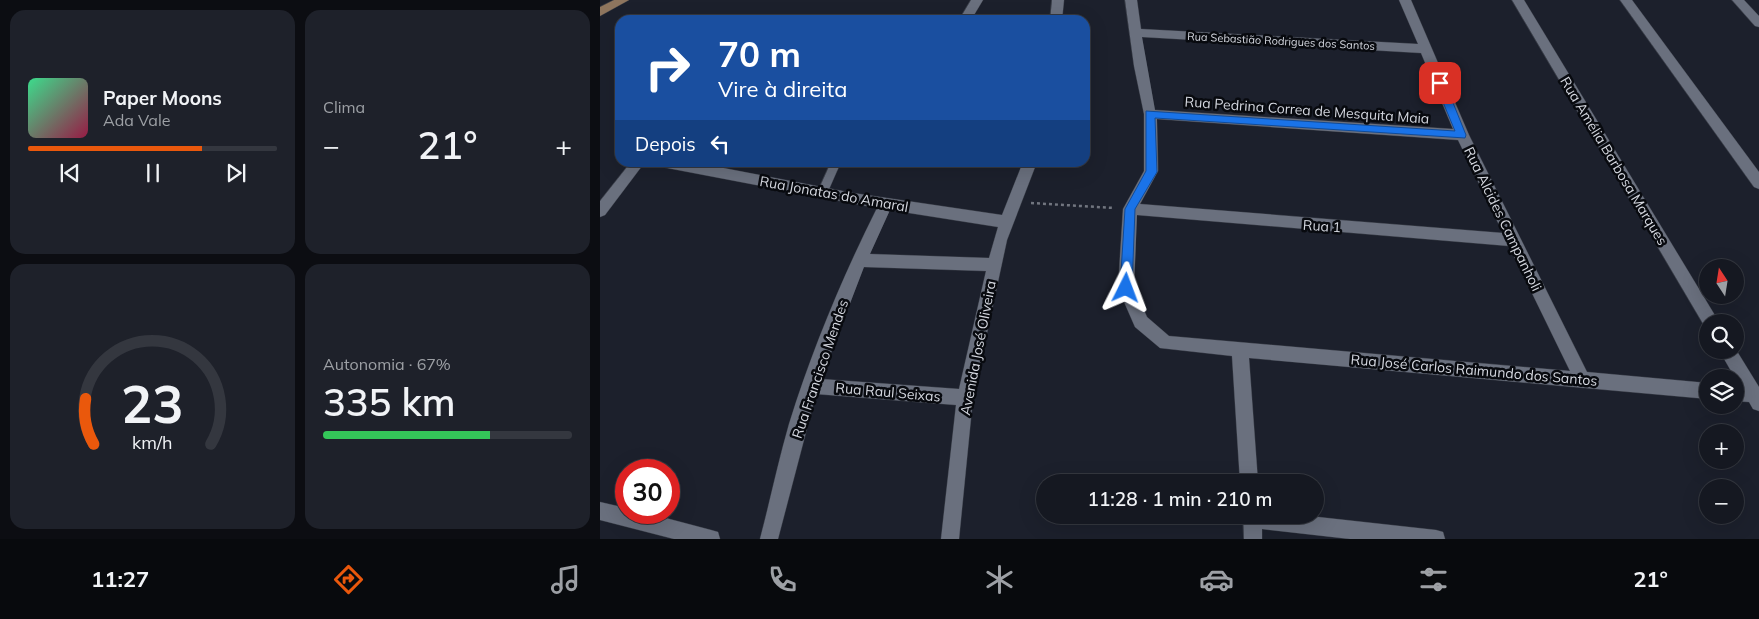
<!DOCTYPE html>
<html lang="pt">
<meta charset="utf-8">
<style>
:root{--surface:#151821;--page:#1e212a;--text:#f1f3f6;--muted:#9da0a5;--line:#34373f;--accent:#ea580c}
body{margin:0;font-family:Mulish,sans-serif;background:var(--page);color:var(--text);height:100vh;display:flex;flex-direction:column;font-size:19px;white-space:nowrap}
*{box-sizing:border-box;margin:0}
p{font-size:16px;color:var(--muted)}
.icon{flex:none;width:28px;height:28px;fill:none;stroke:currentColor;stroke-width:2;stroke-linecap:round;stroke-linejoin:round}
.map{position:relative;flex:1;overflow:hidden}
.side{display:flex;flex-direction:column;gap:10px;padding:10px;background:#0c0d12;width:600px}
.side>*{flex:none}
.guide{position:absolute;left:15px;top:15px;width:475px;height:152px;border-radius:15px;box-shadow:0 5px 20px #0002,0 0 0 1px var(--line);background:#1a4fa0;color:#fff;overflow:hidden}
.needle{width:32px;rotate:348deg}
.fabs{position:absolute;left:1099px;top:259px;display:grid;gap:10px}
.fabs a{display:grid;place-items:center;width:45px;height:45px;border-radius:50%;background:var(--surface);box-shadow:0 5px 20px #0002,0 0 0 1px var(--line);font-size:25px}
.speed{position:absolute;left:15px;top:459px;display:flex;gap:10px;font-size:25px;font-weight:700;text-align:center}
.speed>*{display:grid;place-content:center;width:65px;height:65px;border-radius:50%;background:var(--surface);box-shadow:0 5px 20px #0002,0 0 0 1px var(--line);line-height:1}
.speed .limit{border:8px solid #d22;background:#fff;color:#111}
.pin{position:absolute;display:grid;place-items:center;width:42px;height:42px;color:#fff;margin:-21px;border-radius:10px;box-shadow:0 2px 8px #0006}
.me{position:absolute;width:55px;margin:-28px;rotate:3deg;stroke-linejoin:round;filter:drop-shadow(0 0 4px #0008)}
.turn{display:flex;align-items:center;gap:18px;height:105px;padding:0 20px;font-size:22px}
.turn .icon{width:65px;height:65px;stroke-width:2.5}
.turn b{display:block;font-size:35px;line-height:42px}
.then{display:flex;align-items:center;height:48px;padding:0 20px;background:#0003;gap:10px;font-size:19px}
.big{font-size:38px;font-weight:600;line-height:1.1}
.side .card{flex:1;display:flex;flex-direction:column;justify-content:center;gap:8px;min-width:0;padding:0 18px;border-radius:15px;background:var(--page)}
.side .dial{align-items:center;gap:0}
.dial svg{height:130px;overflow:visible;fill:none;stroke:var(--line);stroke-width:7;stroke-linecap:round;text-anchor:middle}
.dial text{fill:var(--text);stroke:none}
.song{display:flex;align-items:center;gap:15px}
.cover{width:60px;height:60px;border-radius:8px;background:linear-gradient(135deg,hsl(150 70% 55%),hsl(340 70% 35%))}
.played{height:5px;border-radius:2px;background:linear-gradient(90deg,var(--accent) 70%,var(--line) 70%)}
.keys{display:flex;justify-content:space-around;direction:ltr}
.heat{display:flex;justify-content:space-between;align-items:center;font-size:28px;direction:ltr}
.charge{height:8px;border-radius:4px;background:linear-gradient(90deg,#34c759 67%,var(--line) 0)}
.side .tiles{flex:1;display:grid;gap:10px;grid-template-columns:repeat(2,1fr)}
.trip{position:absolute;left:436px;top:474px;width:288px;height:50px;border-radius:25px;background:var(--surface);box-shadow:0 5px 20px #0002,0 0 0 1px var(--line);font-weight:600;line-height:50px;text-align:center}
.tab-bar{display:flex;height:80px;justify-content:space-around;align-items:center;background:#080a0d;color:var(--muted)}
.tab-bar .icon{width:35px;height:35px}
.tab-bar .current{color:var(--accent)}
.tab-bar b{font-size:22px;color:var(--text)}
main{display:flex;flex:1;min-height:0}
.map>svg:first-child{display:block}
</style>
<main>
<section class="side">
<div class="tiles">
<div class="card">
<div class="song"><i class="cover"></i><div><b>Paper Moons</b><p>Ada Vale</p></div></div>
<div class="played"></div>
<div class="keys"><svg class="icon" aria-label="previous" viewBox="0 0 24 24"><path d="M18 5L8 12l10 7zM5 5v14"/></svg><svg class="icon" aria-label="pause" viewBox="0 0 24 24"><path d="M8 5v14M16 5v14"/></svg><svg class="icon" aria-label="next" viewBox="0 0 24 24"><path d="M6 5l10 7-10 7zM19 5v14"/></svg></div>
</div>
<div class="card"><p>Clima</p>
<div class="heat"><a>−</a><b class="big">21°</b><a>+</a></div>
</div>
<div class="card dial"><svg viewBox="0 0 100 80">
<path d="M14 69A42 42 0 1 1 86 69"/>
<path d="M14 69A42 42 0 0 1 9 41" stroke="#ea580c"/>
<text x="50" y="56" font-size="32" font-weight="700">23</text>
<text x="50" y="72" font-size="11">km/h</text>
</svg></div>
<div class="card"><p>Autonomia · 67%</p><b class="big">335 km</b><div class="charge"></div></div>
</div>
</section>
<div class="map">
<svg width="1159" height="539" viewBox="0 0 1159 539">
<rect width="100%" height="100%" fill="#1c202c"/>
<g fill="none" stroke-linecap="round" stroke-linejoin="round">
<defs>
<path id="lane" d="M231 162H241L226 196 222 197 217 193Z"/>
<g id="street">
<path d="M371 0H383L371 20H359Z"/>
<path d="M452 0H464L462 20H450Z"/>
<path d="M525 0H537L541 29 818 44 799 0H811L869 135 987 372 1108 383V399L649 358 658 482H640L632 356 560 348 535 327 518 288 523 209 544 171V114L534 66ZM542 37 821 53 853 129 555 110ZM557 119 858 140 903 233 540 204 558 171ZM537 215 909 246 970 371 569 336 547 317 534 288Z"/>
<path d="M912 0H924L1119 322H1108V328L1105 327Z"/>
<path d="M1020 0H1032L1159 172V189L1154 187Z"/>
<path d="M1132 0H1144L1159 16V27L1155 26Z"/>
<path d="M31 162H45L5 215 0 217V201Z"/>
<path d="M56 162H92L253 193 402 215 423 162H437L407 240 373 398 359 539H341L356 405 216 394 178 539H160C170 501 178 462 189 424 212 350 242 278 277 208L62 167ZM290 210 398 227 389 258 270 254ZM264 267 386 271 359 389 221 379Z"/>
<path d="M1135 348 1159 387V411L1153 409 1149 402 1135 401V385H1139L1119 350Z"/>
<path d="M0 502 26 508V512H43L111 530 118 532 120 539H74L0 520Z"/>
<path d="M643 515H700L836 530 843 532 845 539H750L662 529V539H644Z"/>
</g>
<path id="secondary" d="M14 0H29L0 16V7Z"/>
</defs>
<!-- lane casing -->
<use href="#lane" stroke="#373b45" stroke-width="1"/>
<!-- street casing -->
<use href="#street" stroke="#373b45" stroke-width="1"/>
<!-- secondary casing -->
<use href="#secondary" stroke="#373b45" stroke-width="1"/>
<!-- path -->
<path stroke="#71757f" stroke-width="2.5" stroke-dasharray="3 3" stroke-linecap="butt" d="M431 203 514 208"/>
<!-- lane -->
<use href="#lane" fill="#6a707e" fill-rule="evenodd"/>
<!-- street -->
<use href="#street" fill="#6a707e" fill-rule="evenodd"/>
<!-- secondary -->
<use href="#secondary" fill="#8e755e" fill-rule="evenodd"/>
</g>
<!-- route -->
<path fill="#1a73e8" stroke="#114b97" d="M840 80 845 83 866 135 865 138 555 118 557 172 535 209 532 288 530 292H522L520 288 525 209 546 171V111L855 131 835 83Z"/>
<g text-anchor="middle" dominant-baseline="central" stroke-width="5" stroke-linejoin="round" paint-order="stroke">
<!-- far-street labels -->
<g font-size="11" fill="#d4d7df" stroke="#080a0f">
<text transform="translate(681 41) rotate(3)">Rua Sebastião Rodrigues dos Santos</text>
</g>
<!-- street labels -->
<g font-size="14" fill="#d4d7df" stroke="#080a0f">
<text transform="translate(707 110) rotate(4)">Rua Pedrina Correa de Mesquita Maia</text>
<text transform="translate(1014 161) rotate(59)">Rua Amélia Barbosa Marques</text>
<text transform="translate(234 194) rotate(10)">Rua Jonatas do Amaral</text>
<text transform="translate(903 219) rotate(64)">Rua Alcides Campanholi</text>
<text transform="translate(722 226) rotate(4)">Rua 1</text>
<text transform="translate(378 348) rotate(-79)">Avenida José Oliveira</text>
<text transform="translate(220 369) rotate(-71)">Rua Francisco Mendes</text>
<text transform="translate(874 370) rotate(5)">Rua José Carlos Raimundo dos Santos</text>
<text transform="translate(288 392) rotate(5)">Rua Raul Seixas</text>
</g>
</g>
</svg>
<div class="fabs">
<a><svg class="needle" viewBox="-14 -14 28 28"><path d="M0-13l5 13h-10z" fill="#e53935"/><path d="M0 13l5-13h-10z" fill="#9da0a5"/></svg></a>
<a><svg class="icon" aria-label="search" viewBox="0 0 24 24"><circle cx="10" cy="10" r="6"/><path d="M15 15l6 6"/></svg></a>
<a><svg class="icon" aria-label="layers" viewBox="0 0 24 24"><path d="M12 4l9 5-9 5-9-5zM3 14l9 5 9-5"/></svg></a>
<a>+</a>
<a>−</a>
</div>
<div class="speed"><div class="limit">30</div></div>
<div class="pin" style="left:840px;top:83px;background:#d93025"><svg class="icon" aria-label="arrive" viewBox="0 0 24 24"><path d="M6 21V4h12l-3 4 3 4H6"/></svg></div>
<svg class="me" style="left:526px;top:288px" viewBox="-20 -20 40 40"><path d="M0-17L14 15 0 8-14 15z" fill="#1a73e8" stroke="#fff" stroke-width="4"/></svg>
<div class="trip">11:28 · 1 min · 210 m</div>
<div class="guide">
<div class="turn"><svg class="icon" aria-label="right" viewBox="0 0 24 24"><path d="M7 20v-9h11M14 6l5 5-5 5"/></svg><div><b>70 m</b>Vire à direita</div></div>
<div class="then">Depois<svg class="icon" aria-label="left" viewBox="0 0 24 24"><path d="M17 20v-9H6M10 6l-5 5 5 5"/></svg></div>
</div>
</div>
</main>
<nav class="tab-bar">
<b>11:27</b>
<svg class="icon current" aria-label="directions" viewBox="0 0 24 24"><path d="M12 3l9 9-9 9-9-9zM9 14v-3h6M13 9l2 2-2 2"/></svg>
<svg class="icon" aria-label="music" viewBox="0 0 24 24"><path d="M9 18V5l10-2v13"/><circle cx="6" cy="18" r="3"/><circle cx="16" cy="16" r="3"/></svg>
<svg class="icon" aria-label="phone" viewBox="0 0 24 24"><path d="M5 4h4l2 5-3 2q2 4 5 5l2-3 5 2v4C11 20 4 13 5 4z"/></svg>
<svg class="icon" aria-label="climate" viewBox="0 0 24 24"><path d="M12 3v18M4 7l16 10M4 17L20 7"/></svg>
<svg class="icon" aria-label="car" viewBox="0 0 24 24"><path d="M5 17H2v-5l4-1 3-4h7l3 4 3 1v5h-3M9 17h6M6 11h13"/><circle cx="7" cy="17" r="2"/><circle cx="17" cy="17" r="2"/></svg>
<svg class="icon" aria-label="filters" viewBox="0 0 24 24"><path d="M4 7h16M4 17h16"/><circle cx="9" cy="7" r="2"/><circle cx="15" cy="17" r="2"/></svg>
<b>21°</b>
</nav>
